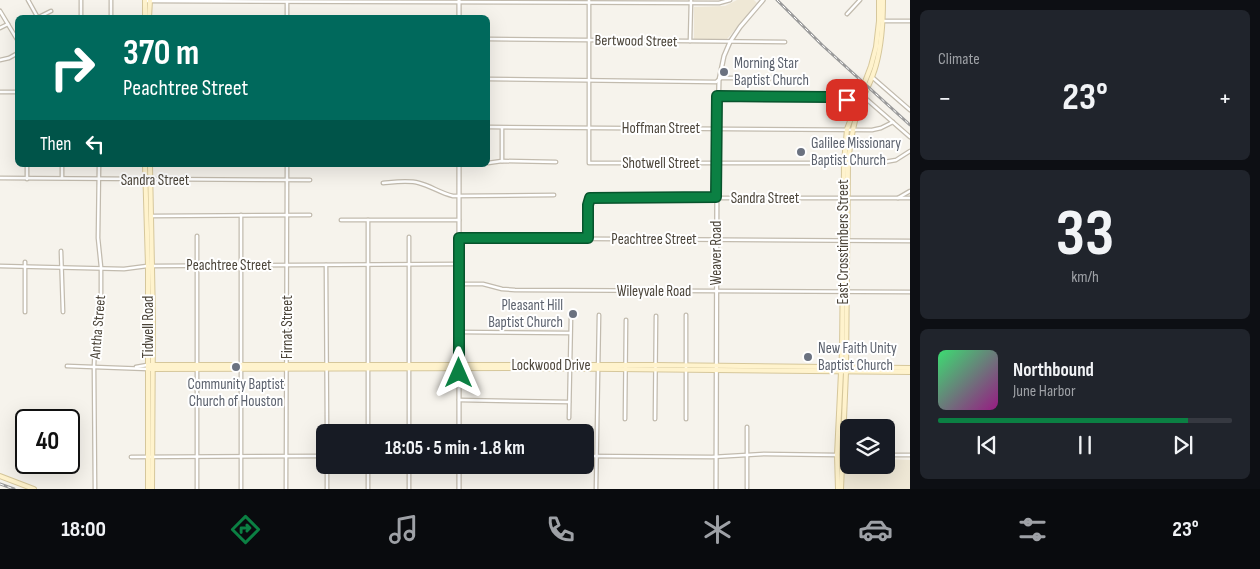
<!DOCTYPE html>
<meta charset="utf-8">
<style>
:root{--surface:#171b24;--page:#20242c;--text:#f1f3f6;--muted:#9ea1a6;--line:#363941;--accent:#0b8043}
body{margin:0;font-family:"Sofia Sans Condensed",sans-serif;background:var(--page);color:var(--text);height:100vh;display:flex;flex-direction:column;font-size:19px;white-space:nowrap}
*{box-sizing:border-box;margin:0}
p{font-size:16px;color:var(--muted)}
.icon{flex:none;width:28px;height:28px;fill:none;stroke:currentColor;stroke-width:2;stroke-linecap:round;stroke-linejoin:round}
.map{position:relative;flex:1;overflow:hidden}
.drawer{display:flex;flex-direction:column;gap:10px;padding:10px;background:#0d0f14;width:350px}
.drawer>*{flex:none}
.guide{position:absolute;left:15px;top:15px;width:475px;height:152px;border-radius:8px;box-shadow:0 5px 20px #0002;background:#00695c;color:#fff;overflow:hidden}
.fabs{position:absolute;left:840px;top:419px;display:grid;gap:10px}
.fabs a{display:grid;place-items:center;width:55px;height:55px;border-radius:8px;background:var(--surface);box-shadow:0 5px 20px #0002;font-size:25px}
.speed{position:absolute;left:15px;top:409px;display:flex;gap:10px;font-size:25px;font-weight:700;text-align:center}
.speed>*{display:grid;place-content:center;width:65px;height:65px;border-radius:50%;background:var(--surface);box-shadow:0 5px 20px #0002;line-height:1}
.speed .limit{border:2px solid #111;border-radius:8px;background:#fff;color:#111}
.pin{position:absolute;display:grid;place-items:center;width:42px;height:42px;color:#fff;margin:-21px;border-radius:10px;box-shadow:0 2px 8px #0006}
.me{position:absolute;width:55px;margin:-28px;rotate:0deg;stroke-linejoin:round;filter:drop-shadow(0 0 4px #0008)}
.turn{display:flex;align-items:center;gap:18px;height:105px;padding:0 25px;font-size:22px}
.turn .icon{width:65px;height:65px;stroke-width:2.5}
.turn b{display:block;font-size:35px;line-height:42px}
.then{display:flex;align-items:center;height:48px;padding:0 25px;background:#0003;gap:10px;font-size:19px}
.big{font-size:38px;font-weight:700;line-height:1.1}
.drawer .widget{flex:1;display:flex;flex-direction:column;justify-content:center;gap:8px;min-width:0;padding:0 18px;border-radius:8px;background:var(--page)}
.drawer .dial{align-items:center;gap:0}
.dial b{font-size:65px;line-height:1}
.song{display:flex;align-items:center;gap:15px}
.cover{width:60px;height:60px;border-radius:8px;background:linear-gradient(135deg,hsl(140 70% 55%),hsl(310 70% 35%))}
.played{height:5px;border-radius:2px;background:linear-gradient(90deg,var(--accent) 85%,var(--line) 85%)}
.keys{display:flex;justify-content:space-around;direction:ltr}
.heat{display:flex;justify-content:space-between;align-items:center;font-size:28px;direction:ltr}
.trip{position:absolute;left:316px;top:424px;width:278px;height:50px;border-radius:8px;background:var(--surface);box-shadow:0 5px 20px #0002;font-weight:700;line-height:50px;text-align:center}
.menu{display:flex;height:80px;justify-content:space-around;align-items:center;background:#090b0e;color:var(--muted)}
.menu .icon{width:35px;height:35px}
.menu .on{color:var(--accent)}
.menu b{font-size:22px;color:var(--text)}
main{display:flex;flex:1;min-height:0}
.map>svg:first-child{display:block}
</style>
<main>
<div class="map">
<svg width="910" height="489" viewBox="0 0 910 489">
<rect width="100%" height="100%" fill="#f6f3ec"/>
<!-- education -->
<g fill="#efe8d6">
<path d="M737 0H754L757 3 727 39H694V7L725 6Z"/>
<path d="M844 459H849V465H886V459L910 460V489H844Z"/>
</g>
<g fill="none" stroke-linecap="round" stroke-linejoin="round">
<defs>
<g id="minor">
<path d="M28 0 38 18"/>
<path d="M589 0V163H879L896 160 910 151"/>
<path d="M145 1 719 3 730 0"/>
<path d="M0 11 18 41"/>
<path d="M847 14 860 0"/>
<path d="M39 17 51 11"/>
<path d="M81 18V0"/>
<path d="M111 18V0"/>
<path d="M287 18V2"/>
<path d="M882 21H910"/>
<path d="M0 28 8 24"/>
<path d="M488 39 785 42"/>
<path d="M690 41 691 0"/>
<path d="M0 60 9 58 18 53"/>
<path d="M872 77 910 110"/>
<path d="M488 79 716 82 721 78H782"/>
<path d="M0 92H18"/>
<path d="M718 96 830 97 839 98 855 104"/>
<path d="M864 97 910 137"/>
<path d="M488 127 872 130 881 128 893 122"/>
<path d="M502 161V128"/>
<path d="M488 163 502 161 556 162"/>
<path d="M0 178 310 180"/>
<path d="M62 178V165"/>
<path d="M27 179V165"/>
<path d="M383 183C395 182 408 180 419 183 431 186 440 193 453 196L554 195"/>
<path d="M898 198 910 191"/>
<path d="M241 215V489"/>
<path d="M152 216 310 215"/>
<path d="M341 220H459"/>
<path d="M197 236V489"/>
<path d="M409 237V432"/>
<path d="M459 238 910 241"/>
<path d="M588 238V205L590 198H910"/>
<path d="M61 251 63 312"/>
<path d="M25 262V312"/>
<path d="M326 265 327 432"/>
<path d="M0 266 124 269 147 266"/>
<path d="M153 266 459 264"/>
<path d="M459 284H483L502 289 515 290 910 292"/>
<path d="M459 332 570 333"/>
<path d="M67 366 148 369"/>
<path d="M136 367 147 365"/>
<path d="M459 400 569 402"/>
<path d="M569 418 571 316"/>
<path d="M625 419 626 320"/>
<path d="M655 419 656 316"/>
<path d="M686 419V315"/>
<path d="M368 432V220"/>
<path d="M886 455H910"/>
<path d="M585 456 712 457 764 454 837 455"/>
<path d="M131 457 325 456"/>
<path d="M327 465V489"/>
<path d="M368 465V489"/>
<path d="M747 488V427"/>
<path d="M95 489 94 366 95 345 101 313V267L98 238 99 165"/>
<path d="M286 489 287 165"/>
<path d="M409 489V465"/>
<path d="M596 489 599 315"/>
</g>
<g id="tertiary">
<path d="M459 0V18"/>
<path d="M459 165V432"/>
<path d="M459 465V489"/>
<path d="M716 489 717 163 719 80 724 56 730 42 740 27 763 0"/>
</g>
<g id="secondary">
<path d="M145 18V0"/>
<path d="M149 18 150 0"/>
<path d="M145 165 148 266V489"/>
<path d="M150 165 153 319 152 489"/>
<path d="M148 365H656L910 368"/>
<path d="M148 369 517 368 910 372"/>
<path d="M0 476 34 489"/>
<path d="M838 489 837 455 842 351 844 163 847 129 871 66 876 47 879 21V0"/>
<path d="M841 489 846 372 848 163C850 145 852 128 858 111 863 95 872 81 876 65 882 43 883 22 883 0"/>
</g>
</defs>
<!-- minor casing -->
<use href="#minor" stroke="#c2bbae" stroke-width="5"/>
<!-- tertiary casing -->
<use href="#tertiary" stroke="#c2bbae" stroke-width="5.5"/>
<!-- secondary casing -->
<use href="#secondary" stroke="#d6c79b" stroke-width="6"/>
<!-- minor -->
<use href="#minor" stroke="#fff" stroke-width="2.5"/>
<!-- tertiary -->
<use href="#tertiary" stroke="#fff" stroke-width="3"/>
<!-- secondary -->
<use href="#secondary" stroke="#fff3cd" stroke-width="4"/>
<defs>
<g id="rail">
<path d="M777 0 822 45 910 125"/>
<path d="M0 484 14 489"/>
</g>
</defs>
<!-- rail casing -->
<use href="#rail" stroke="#9a9a9a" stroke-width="3"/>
<!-- rail -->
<use href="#rail" stroke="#fff" stroke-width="1" stroke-dasharray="4" stroke-linecap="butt"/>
</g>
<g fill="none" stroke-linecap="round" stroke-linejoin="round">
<defs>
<path id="route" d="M459 373V238H588V205L590 198 716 197 717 96 830 97 847 100"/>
</defs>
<!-- route casing -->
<use href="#route" stroke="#07532c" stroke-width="12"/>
<!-- route -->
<use href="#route" stroke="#0b8043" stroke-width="9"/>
</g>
<!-- markers -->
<g fill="#6b7280" stroke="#fff" stroke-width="2">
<circle cx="724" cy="72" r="5"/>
<circle cx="801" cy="152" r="5"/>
<circle cx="573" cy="314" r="5"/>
<circle cx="808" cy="357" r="5"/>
<circle cx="236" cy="367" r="5"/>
</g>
<g text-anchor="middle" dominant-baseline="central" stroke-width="4" stroke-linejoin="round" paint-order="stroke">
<!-- street labels -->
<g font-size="15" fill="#4b4439" stroke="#fff">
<text transform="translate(636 41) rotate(1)">Bertwood Street</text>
<text x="661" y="128">Hoffman Street</text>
<text x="661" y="163">Shotwell Street</text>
<text x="155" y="180">Sandra Street</text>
<text x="765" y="198">Sandra Street</text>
<text x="654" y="239">Peachtree Street</text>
<text transform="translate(843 242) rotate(-90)">East Crosstimbers Street</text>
<text transform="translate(716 253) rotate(-90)">Weaver Road</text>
<text x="229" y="265">Peachtree Street</text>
<text x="654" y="291">Wileyvale Road</text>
<text transform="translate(98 327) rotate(-85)">Antha Street</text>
<text transform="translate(148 327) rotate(-90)">Tidwell Road</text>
<text transform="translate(287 327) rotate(-90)">Firnat Street</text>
<text x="551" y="365">Lockwood Drive</text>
</g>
<!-- worship labels -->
<g font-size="15" fill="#5b616d" stroke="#fff" text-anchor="start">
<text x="734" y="63">Morning Star<tspan x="734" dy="17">Baptist Church</tspan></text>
<text x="811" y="143">Galilee Missionary<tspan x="811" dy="17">Baptist Church</tspan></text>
<text x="563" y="305" text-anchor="end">Pleasant Hill<tspan x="563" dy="17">Baptist Church</tspan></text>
<text x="818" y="348">New Faith Unity<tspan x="818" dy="17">Baptist Church</tspan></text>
<text x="236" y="384" text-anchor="middle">Community Baptist<tspan x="236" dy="17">Church of Houston</tspan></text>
</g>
</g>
</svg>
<div class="fabs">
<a><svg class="icon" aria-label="layers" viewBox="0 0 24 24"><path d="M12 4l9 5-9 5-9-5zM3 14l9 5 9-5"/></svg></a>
</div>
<div class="speed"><div class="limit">40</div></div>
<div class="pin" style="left:847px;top:100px;background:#d93025"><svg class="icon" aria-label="arrive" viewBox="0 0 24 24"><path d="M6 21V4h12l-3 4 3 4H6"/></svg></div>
<svg class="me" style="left:459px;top:373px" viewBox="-20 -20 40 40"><path d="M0-17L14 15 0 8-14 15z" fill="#0b8043" stroke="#fff" stroke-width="4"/></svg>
<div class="trip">18:05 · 5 min · 1.8 km</div>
<div class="guide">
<div class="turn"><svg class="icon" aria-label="right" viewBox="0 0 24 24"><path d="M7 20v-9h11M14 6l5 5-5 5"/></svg><div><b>370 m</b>Peachtree Street</div></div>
<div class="then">Then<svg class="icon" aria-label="left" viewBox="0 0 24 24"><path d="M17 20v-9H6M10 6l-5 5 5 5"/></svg></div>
</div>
</div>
<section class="drawer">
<div class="widget"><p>Climate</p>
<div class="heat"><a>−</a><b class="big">23°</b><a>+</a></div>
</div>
<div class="widget dial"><b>33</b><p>km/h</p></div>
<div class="widget">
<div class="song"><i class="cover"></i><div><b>Northbound</b><p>June Harbor</p></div></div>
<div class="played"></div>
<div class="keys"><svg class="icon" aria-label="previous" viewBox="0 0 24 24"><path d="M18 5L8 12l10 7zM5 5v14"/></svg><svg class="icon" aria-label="pause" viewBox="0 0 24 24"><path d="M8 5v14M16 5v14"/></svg><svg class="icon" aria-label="next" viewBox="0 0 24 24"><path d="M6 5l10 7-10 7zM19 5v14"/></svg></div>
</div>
</section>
</main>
<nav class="menu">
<b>18:00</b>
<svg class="icon on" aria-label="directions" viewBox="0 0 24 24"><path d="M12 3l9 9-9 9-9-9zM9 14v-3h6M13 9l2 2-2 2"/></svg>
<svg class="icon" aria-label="music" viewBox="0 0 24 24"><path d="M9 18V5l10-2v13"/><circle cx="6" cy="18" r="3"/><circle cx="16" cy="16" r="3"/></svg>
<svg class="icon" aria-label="phone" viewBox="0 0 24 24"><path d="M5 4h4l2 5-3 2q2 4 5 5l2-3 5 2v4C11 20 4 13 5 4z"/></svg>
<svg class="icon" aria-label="climate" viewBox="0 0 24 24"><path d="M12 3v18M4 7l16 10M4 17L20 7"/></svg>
<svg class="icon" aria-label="car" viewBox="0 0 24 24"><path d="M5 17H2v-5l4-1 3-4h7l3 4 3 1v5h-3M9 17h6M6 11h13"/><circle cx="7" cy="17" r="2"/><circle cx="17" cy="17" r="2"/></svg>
<svg class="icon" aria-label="filters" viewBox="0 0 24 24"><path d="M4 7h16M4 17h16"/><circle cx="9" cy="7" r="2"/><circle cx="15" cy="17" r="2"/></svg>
<b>23°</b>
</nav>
